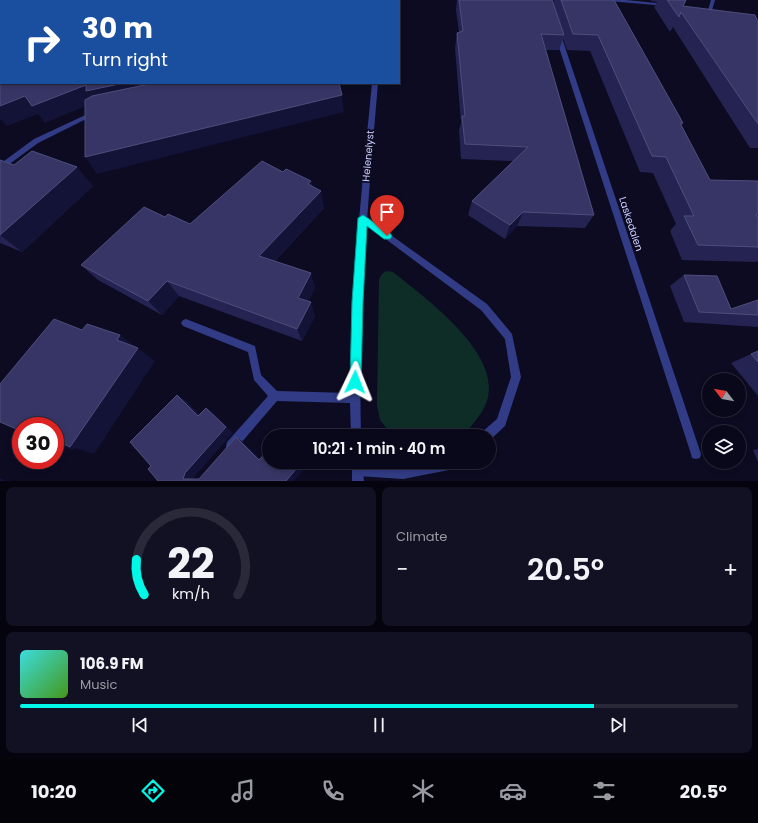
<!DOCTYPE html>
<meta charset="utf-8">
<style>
:root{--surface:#09081a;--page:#121123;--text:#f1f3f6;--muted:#999aa2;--line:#292939;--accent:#00f8e9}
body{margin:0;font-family:Poppins,sans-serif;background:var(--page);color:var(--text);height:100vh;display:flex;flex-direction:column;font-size:15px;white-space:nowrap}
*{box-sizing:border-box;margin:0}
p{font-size:13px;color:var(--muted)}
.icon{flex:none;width:22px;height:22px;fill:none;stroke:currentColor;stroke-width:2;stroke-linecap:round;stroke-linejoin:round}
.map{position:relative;height:481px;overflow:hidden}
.details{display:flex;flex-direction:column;gap:6px;padding:6px;background:#05040e;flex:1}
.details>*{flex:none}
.guide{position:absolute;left:0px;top:0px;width:400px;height:84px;box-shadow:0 2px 6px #0003,0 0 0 1px var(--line);background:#1a4fa0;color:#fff;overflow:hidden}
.needle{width:26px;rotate:301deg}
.buttons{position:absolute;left:702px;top:373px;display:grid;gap:8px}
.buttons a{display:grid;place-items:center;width:44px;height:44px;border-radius:50%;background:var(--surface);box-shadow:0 2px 6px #0003,0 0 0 1px var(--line);font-size:20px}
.speed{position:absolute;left:12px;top:417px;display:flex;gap:8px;font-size:20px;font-weight:700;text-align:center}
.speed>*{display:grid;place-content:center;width:52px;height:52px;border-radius:50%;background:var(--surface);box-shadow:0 2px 6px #0003,0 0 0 1px var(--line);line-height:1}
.speed .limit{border:6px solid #d22;background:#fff;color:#111}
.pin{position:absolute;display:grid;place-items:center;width:34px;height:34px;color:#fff;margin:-41px -17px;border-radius:50% 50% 50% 0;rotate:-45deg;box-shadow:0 0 4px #0007}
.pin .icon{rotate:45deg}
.me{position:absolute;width:44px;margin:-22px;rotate:2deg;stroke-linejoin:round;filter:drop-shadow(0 0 3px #0008)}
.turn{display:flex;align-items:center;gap:14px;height:84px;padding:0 16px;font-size:18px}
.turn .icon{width:52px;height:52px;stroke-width:2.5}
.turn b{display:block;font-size:28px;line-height:34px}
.big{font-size:30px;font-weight:600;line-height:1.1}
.details .card{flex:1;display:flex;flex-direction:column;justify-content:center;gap:6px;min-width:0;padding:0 14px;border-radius:8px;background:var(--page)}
.details .dial{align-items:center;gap:0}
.dial svg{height:104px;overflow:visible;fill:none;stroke:var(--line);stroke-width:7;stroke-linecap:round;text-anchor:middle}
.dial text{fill:var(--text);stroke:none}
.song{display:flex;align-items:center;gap:12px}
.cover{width:48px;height:48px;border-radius:6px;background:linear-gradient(135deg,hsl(180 70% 55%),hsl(100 70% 35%))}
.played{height:4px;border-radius:2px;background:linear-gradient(90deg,var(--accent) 80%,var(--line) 80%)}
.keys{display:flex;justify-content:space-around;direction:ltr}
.heat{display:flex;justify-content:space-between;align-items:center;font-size:22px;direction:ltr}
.details .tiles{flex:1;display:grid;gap:6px;grid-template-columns:1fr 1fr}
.card:last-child{grid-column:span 2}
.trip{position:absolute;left:262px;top:429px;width:234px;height:40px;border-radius:20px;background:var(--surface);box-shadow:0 2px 6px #0003,0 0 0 1px var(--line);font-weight:600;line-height:40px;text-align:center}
.dock{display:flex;height:64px;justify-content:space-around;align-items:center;background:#04030a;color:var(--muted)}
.dock .icon{width:28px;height:28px}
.dock .active{color:var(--accent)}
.dock b{font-size:18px;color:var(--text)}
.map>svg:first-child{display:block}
</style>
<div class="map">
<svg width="758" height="481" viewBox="0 0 758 481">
<rect width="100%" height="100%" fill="#0c0b22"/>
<!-- green -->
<g fill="#0e2d27">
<path d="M96 0H364V1H94Z"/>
<path d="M386 271 393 272C426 299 516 362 481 413 476 420 467 434 457 436 452 437 444 436 439 436 424 436 408 436 393 436L380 420 377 405 379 279 382 274Z"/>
</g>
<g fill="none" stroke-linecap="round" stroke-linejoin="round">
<!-- service -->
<g fill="#323c86" fill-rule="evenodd">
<path d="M363 215 487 304 512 334 521 377 505 426 490 440 489 436H481L482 432 497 419 511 377 505 339 481 310 360 220 359 218 360 216Z"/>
<path d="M434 462H461L458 468 454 469 403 479 358 476 354 474 352 470 354 466 358 464 403 467Z"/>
</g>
<!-- minor -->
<g fill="#323c86" fill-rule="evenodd">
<rect x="379" y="0" width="4" height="1"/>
<path d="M607 0H626L666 4 668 5 666 6 609 1Z"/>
<path d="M711 0H715L712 10 710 11 708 10Z"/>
<path d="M558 33 561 35 701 454 700 458 696 459 692 458 691 454 555 35Z"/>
<path d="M372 83H378C368 201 358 318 361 436H351L350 403 277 401 235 450 231 451 227 450 226 446 227 442 268 396 254 380 248 352 183 326 181 323 183 320 186 319 255 346 261 375 277 391 350 393C351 289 362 186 372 83Z"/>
<path d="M94 111 96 112V114L38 143 0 171V164L34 139Z"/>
<path d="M352 462H362L364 481H352Z"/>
</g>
</g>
<!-- wall -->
<g fill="#252352">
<path d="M457 0H552L553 3 554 0H614L683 123 682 126 710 180 758 181V261L756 262 682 260 670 231 676 224 653 173 640 172 590 51 567 50 563 39 559 50H546L594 215 585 228 517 226 505 239 468 215 472 201 513 161 461 159 459 130 461 123 455 48 457 33 459 32 456 10Z"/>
<path d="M650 0H686L683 6 758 22V148H750L673 27 670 32 654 7 657 2 651 1Z"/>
<path d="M0 160 14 165 93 186 22 252 0 243Z"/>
<path d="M283 172 311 181 312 186 324 208 275 261 315 287 308 301 315 316 302 341 179 296 162 315 98 280 81 265 165 217 190 224Z"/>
<path d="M684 275 731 309 758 300V327L684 322 670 286Z"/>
<path d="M758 351V396L731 363 751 354Z"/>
<path d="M758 449V462L753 450Z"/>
</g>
<!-- shaded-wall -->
<g fill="#131237">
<path d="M124 83H206L93 103 45 123 38 114 7 126 0 119V106L25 96 86 85Z"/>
<path d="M342 95 344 112 97 174 85 157Z"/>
<path d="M77 167 93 186 22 252 0 235Z"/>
<path d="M311 181 314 198 321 191 324 208 265 271 259 256 308 184Z"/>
<path d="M523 212 517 226 505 239 510 225Z"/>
<path d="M311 273 315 287 303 311 298 298Z"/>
<path d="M167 281 179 296 162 315 148 301Z"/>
<path d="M311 302 315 316 302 341 297 329Z"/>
<path d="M120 335 155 361 94 454 75 448 73 450 55 445V440Z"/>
<path d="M177 395 187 401 207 422 198 416Z"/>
<path d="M206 408 214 414 233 433 195 476 193 481 183 479Z"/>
<path d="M236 437 243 442 266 464 259 460Z"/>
<path d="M302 462H309L294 481H286Z"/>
<path d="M0 478 7 481H0Z"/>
</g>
<!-- building -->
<g fill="#373565" stroke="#4e4e7d">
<path d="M459 0H552L564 35 541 34 594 215 523 212 510 225 472 201 528 147 465 144 462 116H465L457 33 463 31Z"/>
<path d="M561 0H614L683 123H680L710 180 758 181V214H756L758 218V247L698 245 684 216H694L666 157 652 156 598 35 573 34Z"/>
<path d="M667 0H686L683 6 755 15 758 22V124L681 12 679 17Z"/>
<path d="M0 77H1V83H124L86 91V85L32 106 25 96 0 106Z"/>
<path d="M154 83H339L342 95 85 157V100L92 96Z"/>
<path d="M32 151 77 167 0 235V160L14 165Z"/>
<path d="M262 161 283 172 286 169 311 181 308 184 321 191 259 256 311 273 298 298 311 302 297 329 167 281 148 301 81 265 144 207 165 217 168 214 190 224Z"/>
<path d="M684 275 717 276 731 309 758 300V315L699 312Z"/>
<path d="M54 319 82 330 87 324 120 335 117 340 138 348 70 447 55 440V426H21V431L0 422V384Z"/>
<path d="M758 351V362L751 354Z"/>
<path d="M177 395 198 416 206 408 226 427 185 473 183 479H199L236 437 259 460 269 449V462H302L286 481H158L148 469 151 466 130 442Z"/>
<path d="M283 432 288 436H280Z"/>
</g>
<!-- route -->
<path fill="#00f8e9" stroke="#00a197" d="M363 215 390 233 392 236 390 239H384L367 226 363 302 361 382 359 386 355 387 351 386 350 382 352 302 358 218Z"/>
<g text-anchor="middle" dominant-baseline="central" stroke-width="3.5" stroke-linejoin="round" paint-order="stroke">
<!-- street labels -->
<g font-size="10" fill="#cdcfff" stroke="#0c0b22">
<text transform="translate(368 156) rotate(-85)">Helenelyst</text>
<text transform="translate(631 224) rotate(72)">Laskedalen</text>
</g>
</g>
</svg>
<div class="buttons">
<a><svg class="needle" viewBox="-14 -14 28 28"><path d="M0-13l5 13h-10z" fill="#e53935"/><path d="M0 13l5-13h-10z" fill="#999aa2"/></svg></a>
<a><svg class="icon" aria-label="layers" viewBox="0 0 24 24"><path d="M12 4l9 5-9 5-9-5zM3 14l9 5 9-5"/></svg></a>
</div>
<div class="speed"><div class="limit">30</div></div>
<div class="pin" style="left:387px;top:236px;background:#d93025"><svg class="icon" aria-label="arrive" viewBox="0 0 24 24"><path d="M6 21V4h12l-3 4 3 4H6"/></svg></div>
<svg class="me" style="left:355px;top:382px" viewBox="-20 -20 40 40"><path d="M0-17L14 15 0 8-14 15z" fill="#00f8e9" stroke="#fff" stroke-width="4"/></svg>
<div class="trip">10:21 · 1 min · 40 m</div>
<div class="guide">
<div class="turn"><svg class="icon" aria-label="right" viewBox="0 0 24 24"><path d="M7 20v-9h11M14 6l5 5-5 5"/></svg><div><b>30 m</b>Turn right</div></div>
</div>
</div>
<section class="details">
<div class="tiles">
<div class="card dial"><svg viewBox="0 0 100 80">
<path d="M14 69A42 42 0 1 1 86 69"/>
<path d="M14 69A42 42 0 0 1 8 42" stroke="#00f8e9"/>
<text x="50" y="56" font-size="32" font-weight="700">22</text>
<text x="50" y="72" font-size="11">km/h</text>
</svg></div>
<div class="card"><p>Climate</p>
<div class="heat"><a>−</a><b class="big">20.5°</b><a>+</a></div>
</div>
<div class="card">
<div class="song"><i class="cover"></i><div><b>106.9 FM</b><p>Music</p></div></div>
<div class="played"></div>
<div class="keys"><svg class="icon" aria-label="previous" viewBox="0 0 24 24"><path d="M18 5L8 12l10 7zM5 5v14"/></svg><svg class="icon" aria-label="pause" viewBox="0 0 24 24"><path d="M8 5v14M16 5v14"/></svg><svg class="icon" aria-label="next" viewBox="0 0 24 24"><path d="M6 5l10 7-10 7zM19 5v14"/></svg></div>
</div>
</div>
</section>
<nav class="dock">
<b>10:20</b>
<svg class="icon active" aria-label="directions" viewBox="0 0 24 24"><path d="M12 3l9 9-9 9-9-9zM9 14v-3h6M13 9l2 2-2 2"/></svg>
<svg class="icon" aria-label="music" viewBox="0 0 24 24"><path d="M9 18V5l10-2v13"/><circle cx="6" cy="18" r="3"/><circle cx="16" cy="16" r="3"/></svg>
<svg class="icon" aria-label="phone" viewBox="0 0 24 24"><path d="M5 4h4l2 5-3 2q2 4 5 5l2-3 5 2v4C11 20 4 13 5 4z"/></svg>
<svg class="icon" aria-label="climate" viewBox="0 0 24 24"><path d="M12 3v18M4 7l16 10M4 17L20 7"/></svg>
<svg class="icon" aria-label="car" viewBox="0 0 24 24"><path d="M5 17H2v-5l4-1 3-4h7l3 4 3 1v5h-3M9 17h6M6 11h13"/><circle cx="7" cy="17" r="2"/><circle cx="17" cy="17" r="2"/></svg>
<svg class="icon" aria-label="filters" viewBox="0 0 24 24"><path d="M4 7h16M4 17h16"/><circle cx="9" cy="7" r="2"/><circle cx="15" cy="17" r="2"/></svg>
<b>20.5°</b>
</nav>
